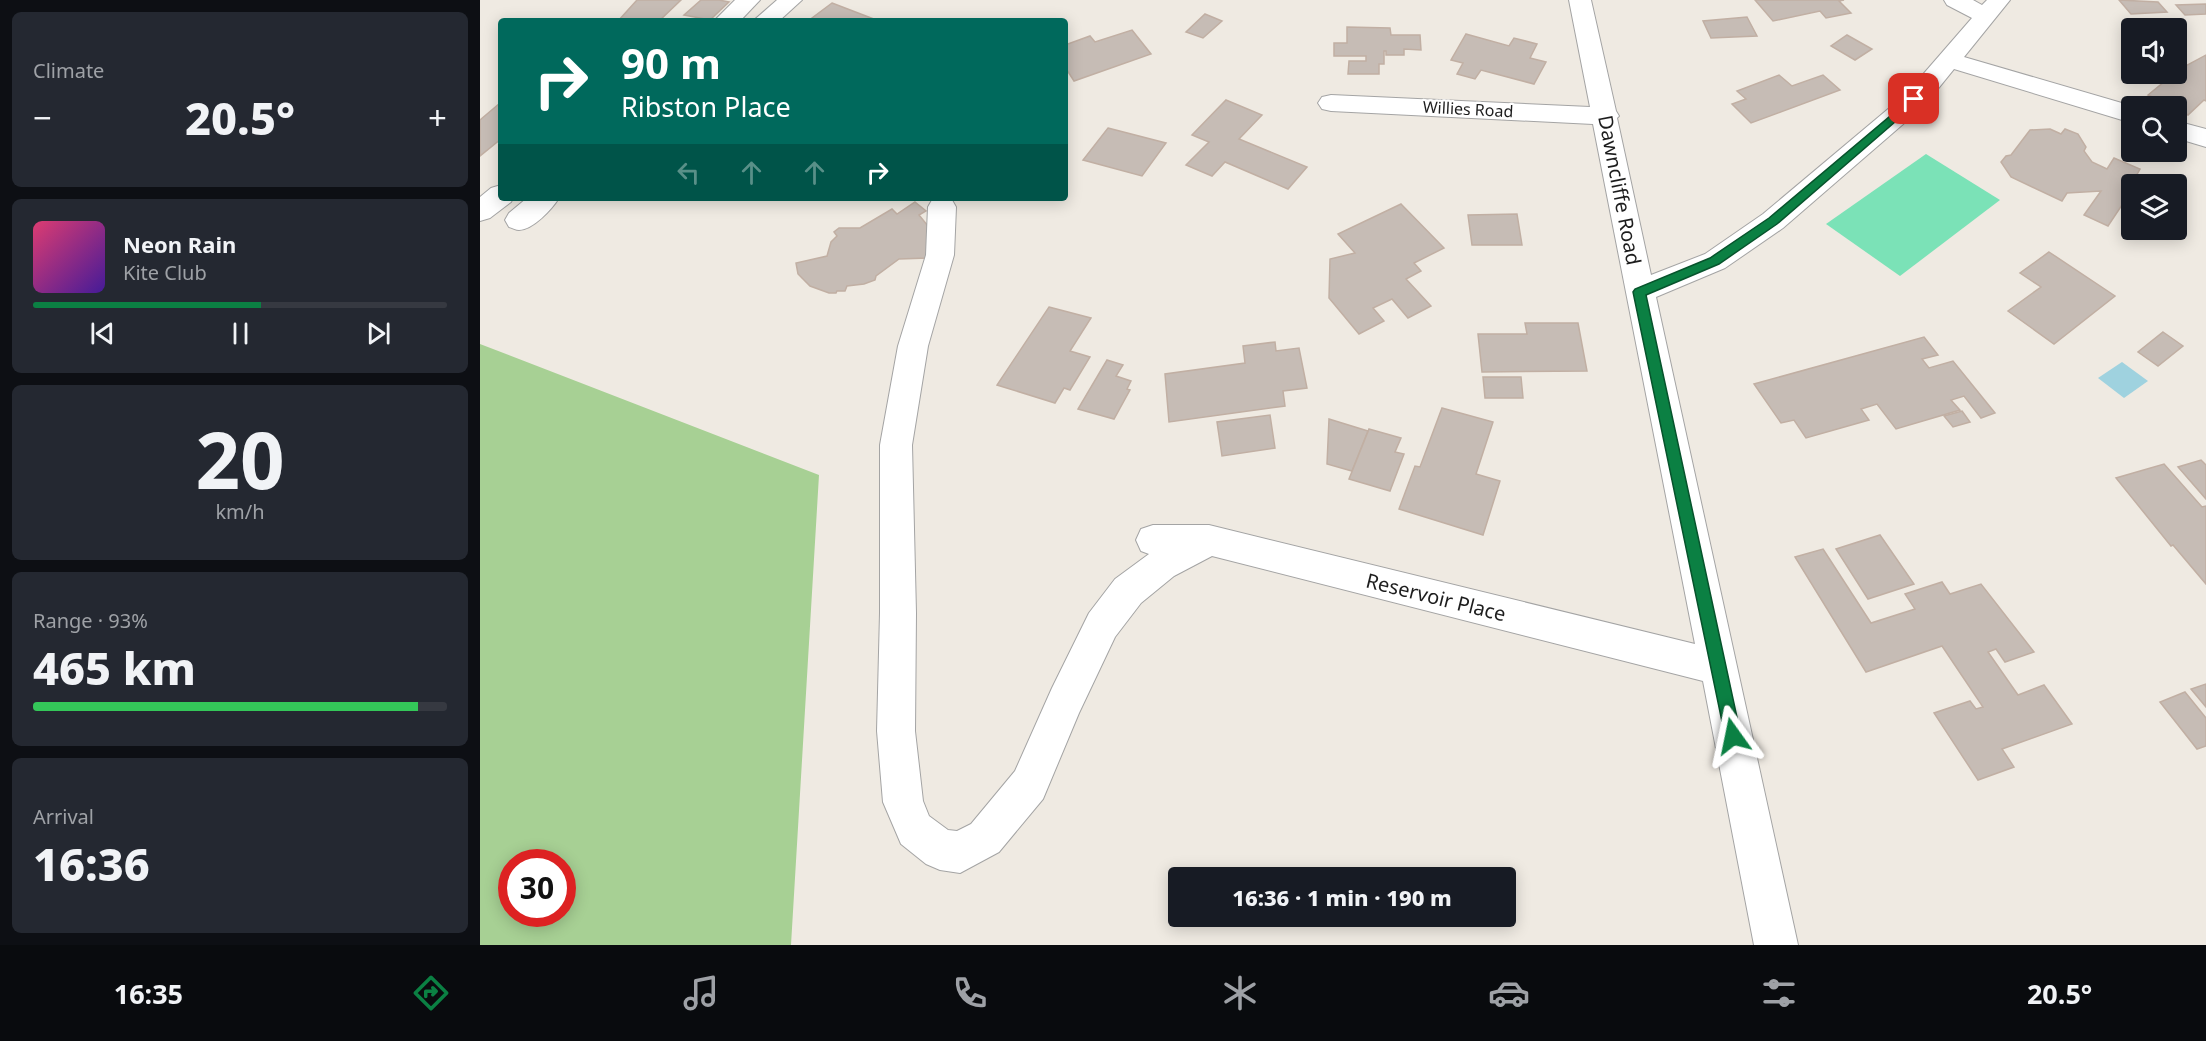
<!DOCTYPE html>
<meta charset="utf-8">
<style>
:root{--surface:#171b24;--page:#242831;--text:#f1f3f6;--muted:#9ea1a6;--line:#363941;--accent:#0b8043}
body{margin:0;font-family:"Noto Sans",sans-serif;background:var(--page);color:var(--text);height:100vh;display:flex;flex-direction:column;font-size:22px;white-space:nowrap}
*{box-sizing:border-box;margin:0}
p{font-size:20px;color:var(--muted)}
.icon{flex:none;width:33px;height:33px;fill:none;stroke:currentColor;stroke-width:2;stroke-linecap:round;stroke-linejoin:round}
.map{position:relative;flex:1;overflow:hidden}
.panel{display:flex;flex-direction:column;gap:12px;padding:12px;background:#0d0f14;width:480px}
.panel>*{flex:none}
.hud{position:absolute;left:18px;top:18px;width:570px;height:183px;border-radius:6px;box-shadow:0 3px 15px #0003;background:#00695c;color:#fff;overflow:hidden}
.tools{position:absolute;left:1641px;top:18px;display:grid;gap:12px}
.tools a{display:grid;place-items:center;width:66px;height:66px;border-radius:6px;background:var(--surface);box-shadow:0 3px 15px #0003;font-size:30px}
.speed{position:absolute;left:18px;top:849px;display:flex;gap:12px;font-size:30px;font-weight:700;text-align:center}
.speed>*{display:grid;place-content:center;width:78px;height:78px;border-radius:50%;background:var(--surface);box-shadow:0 3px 15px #0003;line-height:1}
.speed .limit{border:9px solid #d22;background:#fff;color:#111}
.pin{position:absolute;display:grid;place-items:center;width:51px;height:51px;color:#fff;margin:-26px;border-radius:12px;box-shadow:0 3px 9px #0006}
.me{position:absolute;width:66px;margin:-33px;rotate:348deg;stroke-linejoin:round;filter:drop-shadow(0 0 4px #0008)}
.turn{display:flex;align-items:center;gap:21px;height:126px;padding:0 24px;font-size:27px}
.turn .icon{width:78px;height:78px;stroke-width:2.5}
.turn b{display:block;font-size:42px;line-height:51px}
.lanes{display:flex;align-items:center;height:57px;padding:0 24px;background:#0003;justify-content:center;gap:30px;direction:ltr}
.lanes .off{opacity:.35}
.big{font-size:45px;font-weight:800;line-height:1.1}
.panel .tile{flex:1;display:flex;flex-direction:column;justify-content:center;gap:9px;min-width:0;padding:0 21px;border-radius:9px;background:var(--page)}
.panel .dial{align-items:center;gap:0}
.dial b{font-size:78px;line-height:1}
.song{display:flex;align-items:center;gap:18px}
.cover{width:72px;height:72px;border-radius:9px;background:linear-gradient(135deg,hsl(340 70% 55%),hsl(260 70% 35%))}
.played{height:6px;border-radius:3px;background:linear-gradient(90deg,var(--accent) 55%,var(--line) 55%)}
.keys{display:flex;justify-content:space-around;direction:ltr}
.heat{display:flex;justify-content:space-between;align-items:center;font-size:33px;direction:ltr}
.charge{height:9px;border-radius:4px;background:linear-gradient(90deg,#34c759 93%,var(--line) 0)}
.trip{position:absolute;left:688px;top:867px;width:348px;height:60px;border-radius:6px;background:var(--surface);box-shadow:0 3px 15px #0003;font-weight:800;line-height:60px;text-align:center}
.tab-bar{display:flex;height:96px;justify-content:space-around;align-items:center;background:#090b0e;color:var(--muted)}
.tab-bar .icon{width:42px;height:42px}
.tab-bar .current{color:var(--accent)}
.tab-bar b{font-size:27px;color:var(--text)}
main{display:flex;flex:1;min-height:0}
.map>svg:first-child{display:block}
</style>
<main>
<section class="panel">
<div class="tile"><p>Climate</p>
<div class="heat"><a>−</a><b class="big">20.5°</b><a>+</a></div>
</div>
<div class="tile">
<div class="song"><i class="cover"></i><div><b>Neon Rain</b><p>Kite Club</p></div></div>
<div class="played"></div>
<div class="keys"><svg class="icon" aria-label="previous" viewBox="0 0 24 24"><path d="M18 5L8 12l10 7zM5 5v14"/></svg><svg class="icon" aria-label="pause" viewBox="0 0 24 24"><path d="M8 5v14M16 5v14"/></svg><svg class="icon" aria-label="next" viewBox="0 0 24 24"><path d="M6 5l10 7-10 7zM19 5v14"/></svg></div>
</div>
<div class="tile dial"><b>20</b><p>km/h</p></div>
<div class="tile"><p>Range · 93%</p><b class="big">465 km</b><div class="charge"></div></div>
<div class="tile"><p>Arrival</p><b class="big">16:36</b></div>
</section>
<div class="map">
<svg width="1726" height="945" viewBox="0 0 1726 945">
<rect width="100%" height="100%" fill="#efeae2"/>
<!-- forest -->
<path fill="#a7d094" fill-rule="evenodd" d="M0 344 339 475 311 945H0ZM32 862H82V914H32Z"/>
<!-- pitch -->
<path fill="#7be2b7" d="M1446 154 1520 200 1420 276 1346 224Z"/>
<!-- water -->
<path fill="#9fd2df" d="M1642 362 1668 381 1644 398 1618 378Z"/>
<!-- building -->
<g fill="#c6bcb5" stroke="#c1afa3" stroke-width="1.5">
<path d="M157 0H201L179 21H138Z"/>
<path d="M221 0H239L249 2 230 20 204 15Z"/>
<path d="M1275 0H1364L1359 1 1371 13 1346 18 1340 11 1293 21Z"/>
<path d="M1639 0 1678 2 1687 12 1651 14Z"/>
<path d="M352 3 399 21H328Z"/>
<path d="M1726 4V14L1705 15 1696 5Z"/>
<path d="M725 14 742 21 723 38 706 32Z"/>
<path d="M1267 17 1277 36 1231 38 1223 21Z"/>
<path d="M867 27 910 28 911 35H940L941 50 924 49V55H906V51H904V64H899V74H868L869 61H886V56H854V43H867Z"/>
<path d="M652 30 671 54 594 81 585 67V45L610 36 615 42Z"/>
<path d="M986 34 1029 46 1034 38 1057 44 1050 58 1066 62 1054 84 1001 70 995 79 977 74 983 63 971 60Z"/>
<path d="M1367 35 1392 49 1375 60 1351 46Z"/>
<path d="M1726 55V101L1724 100 1708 115 1696 109V106H1691L1668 95 1685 81 1673 74H1696V64L1702 68Z"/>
<path d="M1299 75 1312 86 1343 75 1360 90 1271 123 1252 104 1266 99 1257 91Z"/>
<path d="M746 100 782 115 759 139 827 167 808 189 745 162 732 176 706 165 729 142 712 135Z"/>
<path d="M20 103 21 139 0 156V120Z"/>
<path d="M628 128 686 143 662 176 603 160Z"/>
<path d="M1570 129 1581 134 1585 129 1598 134 1606 147 1604 151 1612 162 1627 169 1634 158 1660 169 1652 183 1655 184H1652V190L1628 226 1604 215 1621 191 1587 193 1582 201 1531 177 1521 162 1526 156 1531 155 1550 130Z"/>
<path d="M435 202 446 211 439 215 452 231 448 258 419 259 396 276 395 280 384 284 367 286 365 291H357L356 293H349L330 286 318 274 316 263 347 256 351 242 357 236 354 232 359 228H380L412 209 417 214Z"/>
<path d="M921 204 964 248 934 263 941 271 926 279 951 306 928 318 912 299 893 308 904 321 879 334 849 298 850 259 875 253 858 234Z"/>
<path d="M1037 214 1042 245H992L988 215Z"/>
<path d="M1569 252 1635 296 1574 344 1528 311 1561 287 1540 273Z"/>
<path d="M569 307 611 318 590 351 610 357 590 390 584 388 575 403 517 385Z"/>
<path d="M1045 323H1098L1107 371 1002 372 998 334H1047Z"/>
<path d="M1683 332 1703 346 1678 366 1658 352Z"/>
<path d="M1444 337 1458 355 1442 359 1449 368 1473 361 1515 413 1501 418 1484 396 1471 400 1480 410 1416 429 1397 404 1381 409 1389 420 1326 438 1314 420 1301 423 1274 384Z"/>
<path d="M795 342 796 351 819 348 827 388 803 391 805 406 689 422 685 374 765 363 763 346Z"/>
<path d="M627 360 643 365 636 376 651 381 647 389 650 390 634 419 598 409Z"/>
<path d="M1003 377H1041L1043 398H1005Z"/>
<path d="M962 408 1013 422 996 474 1020 481 1003 535 919 509 935 466 940 467Z"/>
<path d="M1482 411 1490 422 1473 427 1464 416Z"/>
<path d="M790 415 795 448 742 456 737 422Z"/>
<path d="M849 419 888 431 872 471 847 464Z"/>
<path d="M889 429 921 438 915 452 924 454 910 491 869 479Z"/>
<path d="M1721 460 1726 465V499L1698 467Z"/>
<path d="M1684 464 1722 507 1726 506V584L1693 545 1691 546 1636 478Z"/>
<path d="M1400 535 1434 584 1388 599 1356 549Z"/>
<path d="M1343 549 1391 623 1435 609 1425 594 1462 582 1470 594 1501 584 1554 652 1525 662 1516 649 1508 652 1538 695 1564 685 1592 724 1522 749 1534 767 1498 780 1454 713 1490 701 1496 709 1503 707 1462 646 1386 672 1315 557Z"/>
<path d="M1726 684V707L1711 689Z"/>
<path d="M1705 692 1726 718V746L1717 749 1680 702Z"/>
</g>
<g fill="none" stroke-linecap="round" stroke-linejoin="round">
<defs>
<g id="minor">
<path d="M255 0H280L260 21H234Z"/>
<path d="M297 0H322L299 21H273Z"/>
<path d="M1089 0H1111L1136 111 1139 116 1137 118 1171 275 1225 254 1283 214 1426 94 1492 18 1467 5 1464 0H1493L1502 5 1507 0H1530L1484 57 1652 106V123L1474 69 1444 106 1303 228 1245 268 1176 297 1318 945H1274L1223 681 732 556 694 576 661 603 635 637 599 713 563 799 519 852 480 873 460 870 446 864 421 844 403 802 397 731 400 613V445L418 346 446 255 448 207 452 200 460 198 472 200 476 207 474 255 448 346 432 445 436 613 435 731 443 801 449 816 468 830 477 831 491 824 535 771 572 688 609 613 635 579 669 554 661 551 656 540 661 529 673 525H729L1215 644 1113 124 851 111 842 109 838 103 842 97 851 95 1110 107Z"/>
<path d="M1696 121 1726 129V147L1696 138Z"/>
<path d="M21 185V198H33L31 202 10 218 0 221V197L11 188Z"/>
<path d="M47 198H79C72 209 53 230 39 230 36 230 33 228 29 227L25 220 29 213Z"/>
</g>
</defs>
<!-- minor casing -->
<use href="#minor" stroke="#a4a4a4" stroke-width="2"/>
<!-- minor -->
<use href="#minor" fill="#fff" fill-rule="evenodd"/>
</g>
<!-- route -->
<path fill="#0b8043" stroke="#07532c" stroke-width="1.5" d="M1434 96 1440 99 1438 102 1297 224 1239 264 1166 295 1261 736 1258 742 1253 744 1247 742 1245 736 1153 292 1155 289 1230 258 1289 218Z"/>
<g text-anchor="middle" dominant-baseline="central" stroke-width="4.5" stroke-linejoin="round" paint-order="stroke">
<!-- far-street labels -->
<g font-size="16" fill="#1d1d1d" stroke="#fff">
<text transform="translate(988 109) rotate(3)">Willies Road</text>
</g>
<!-- street labels -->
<g font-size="20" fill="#1d1d1d" stroke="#fff">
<text transform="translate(1140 190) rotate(79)">Dawncliffe Road</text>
<text transform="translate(956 597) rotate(14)">Reservoir Place</text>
</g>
</g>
</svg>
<div class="tools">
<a><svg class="icon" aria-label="sound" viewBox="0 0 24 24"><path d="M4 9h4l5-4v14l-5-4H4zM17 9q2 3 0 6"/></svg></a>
<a><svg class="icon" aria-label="search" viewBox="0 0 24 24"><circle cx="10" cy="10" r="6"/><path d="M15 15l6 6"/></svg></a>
<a><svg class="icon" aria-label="layers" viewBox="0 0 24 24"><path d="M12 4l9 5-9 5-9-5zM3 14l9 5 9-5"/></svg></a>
</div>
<div class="speed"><div class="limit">30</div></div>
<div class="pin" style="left:1434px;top:99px;background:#d93025"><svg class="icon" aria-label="arrive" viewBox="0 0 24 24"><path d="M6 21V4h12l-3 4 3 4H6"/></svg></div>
<svg class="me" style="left:1253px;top:736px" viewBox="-20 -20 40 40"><path d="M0-17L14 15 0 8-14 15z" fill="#0b8043" stroke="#fff" stroke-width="4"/></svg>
<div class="trip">16:36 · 1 min · 190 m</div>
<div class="hud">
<div class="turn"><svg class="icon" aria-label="right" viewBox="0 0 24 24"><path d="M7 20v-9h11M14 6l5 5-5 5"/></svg><div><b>90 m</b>Ribston Place</div></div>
<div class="lanes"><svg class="icon off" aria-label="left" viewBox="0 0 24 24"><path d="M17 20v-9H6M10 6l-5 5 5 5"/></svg><svg class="icon off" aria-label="ahead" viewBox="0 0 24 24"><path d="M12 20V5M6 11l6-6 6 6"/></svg><svg class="icon off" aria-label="ahead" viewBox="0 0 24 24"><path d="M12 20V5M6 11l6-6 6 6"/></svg><svg class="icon" aria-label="right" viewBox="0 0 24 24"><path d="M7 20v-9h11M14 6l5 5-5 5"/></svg></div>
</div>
</div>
</main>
<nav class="tab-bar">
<b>16:35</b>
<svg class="icon current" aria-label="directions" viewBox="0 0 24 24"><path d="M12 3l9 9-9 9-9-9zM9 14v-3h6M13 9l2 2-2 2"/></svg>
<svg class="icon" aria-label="music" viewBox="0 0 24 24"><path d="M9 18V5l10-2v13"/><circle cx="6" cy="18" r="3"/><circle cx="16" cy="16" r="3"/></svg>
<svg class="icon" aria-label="phone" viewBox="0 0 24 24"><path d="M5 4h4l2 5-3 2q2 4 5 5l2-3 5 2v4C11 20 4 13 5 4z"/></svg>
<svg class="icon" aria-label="climate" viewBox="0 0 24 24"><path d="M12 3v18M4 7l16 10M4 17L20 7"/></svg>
<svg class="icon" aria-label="car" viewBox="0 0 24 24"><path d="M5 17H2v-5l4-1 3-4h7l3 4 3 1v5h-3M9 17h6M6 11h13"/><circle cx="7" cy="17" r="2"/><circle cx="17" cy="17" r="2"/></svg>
<svg class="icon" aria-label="filters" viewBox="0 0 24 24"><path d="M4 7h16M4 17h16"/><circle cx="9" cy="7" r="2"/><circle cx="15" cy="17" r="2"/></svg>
<b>20.5°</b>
</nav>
